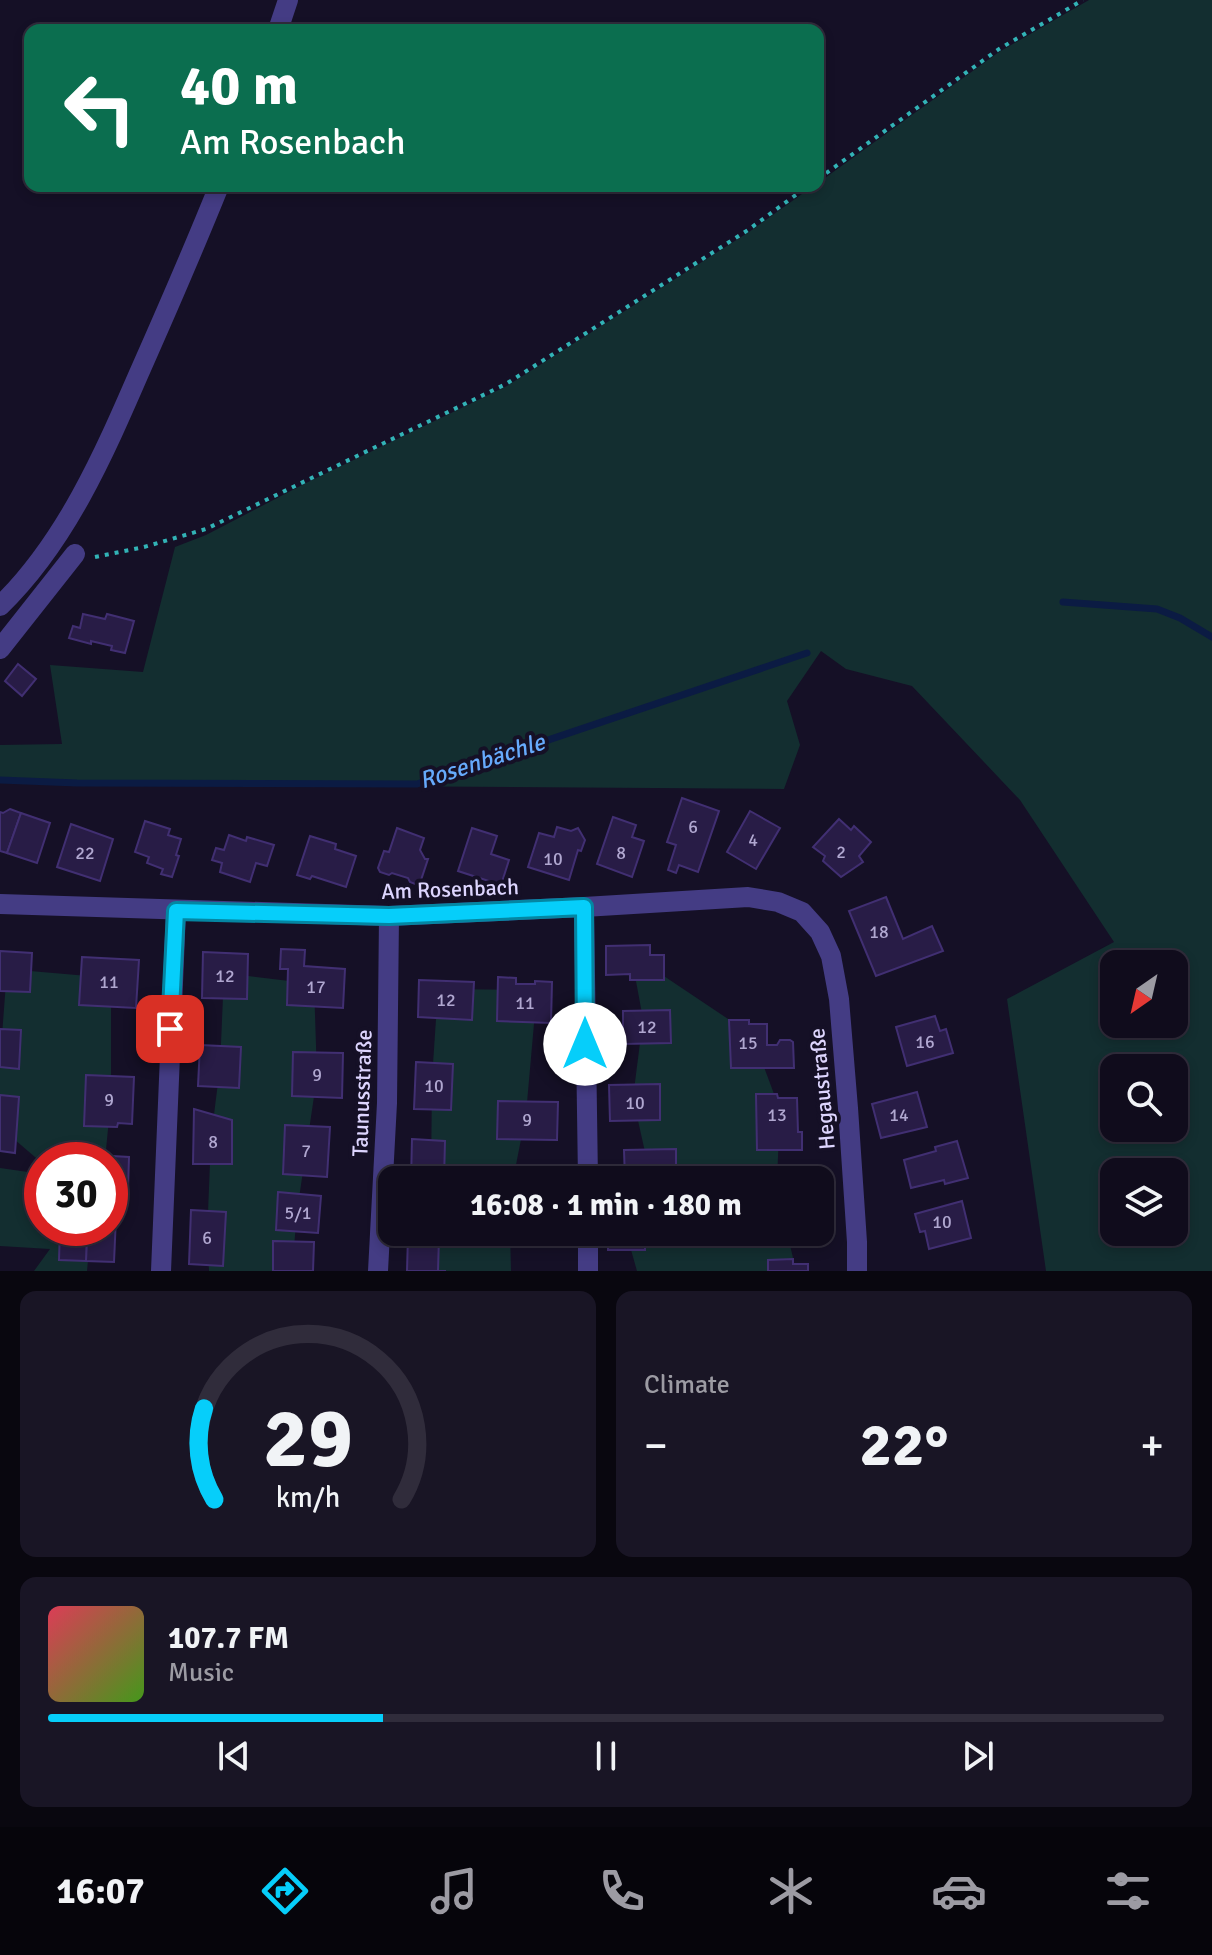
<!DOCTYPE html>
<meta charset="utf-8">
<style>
:root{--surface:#100c1c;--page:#191525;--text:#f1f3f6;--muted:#9c9ba3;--line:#302c3b;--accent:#06cefa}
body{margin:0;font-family:Signika,sans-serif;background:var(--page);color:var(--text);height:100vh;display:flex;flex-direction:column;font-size:30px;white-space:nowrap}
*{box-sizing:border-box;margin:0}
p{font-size:26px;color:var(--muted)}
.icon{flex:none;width:44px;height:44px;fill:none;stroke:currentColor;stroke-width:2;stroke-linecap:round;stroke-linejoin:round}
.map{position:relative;height:1271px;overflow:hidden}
.drawer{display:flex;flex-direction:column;gap:20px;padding:20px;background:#09070f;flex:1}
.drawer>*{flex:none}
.banner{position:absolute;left:24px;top:24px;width:800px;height:168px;border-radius:16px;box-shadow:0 4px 12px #0003,0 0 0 2px var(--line);background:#0b6e4f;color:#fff;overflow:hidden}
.needle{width:52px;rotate:214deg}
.fabs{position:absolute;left:1100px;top:950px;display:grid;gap:16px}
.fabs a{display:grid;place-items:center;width:88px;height:88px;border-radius:16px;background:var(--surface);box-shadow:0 4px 12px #0003,0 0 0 2px var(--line);font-size:40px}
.speed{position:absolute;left:24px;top:1142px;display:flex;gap:16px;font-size:40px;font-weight:700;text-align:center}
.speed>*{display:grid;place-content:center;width:104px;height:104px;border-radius:50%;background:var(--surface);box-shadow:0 4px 12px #0003,0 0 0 2px var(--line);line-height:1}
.speed .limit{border:12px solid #d22;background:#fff;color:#111}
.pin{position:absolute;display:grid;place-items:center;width:68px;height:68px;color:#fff;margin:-34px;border-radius:16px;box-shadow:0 4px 12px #0006}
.me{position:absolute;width:88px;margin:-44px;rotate:0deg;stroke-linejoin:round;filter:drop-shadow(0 0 6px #0008)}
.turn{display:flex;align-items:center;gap:28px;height:168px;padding:0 24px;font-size:36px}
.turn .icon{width:104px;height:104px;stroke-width:2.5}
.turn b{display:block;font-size:56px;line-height:68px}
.big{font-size:60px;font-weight:700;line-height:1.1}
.drawer .widget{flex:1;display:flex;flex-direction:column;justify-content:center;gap:12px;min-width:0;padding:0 28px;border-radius:16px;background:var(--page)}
.drawer .dial{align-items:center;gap:0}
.dial svg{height:208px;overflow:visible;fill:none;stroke:var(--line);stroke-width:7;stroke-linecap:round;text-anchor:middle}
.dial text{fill:var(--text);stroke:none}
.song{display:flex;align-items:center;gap:24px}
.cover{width:96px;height:96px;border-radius:12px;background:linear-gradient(135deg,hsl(350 70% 55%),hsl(100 70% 35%))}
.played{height:8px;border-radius:4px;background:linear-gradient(90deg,var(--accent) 30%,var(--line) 30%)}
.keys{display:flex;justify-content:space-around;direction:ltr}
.heat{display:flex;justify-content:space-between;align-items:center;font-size:44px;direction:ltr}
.drawer .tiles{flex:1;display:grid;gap:20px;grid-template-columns:1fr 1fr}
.widget:last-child{grid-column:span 2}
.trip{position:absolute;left:378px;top:1166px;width:456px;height:80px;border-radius:16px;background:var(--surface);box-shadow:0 4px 12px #0003,0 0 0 2px var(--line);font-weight:700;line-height:80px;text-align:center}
.dock{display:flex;height:128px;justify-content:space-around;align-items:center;background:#06050b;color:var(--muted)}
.dock .icon{width:56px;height:56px}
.dock .on{color:var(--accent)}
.dock b{font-size:36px;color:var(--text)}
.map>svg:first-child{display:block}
</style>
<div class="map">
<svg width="1212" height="1271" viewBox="0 0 1212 1271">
<rect width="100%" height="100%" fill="#151026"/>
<!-- green -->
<g fill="#132e30" fill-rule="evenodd">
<path d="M1089 0H1212V1271H1046L1007 999 1114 942 1020 800 912 686 846 669 821 651 787 701 800 745 784 789 68 784 0 777V745L62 744 50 665 143 672 175 547 206 535 306 483 507 386 749 232 813 186H818V183L999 52ZM1114 964H1174V1024H1114ZM1114 1068H1174V1128H1114ZM1114 1172H1174V1232H1114Z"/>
<path d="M631 954 752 1035 780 1110 777 1180H641L647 1161 633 1098 643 1019Z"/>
<path d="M7 969 111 978V1098L105 1160H42V1163L0 1127V1062Z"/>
<path d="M224 973 314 984 317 1076 297 1212 293 1259 295 1271H209L207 1237 211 1138 220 1067Z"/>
<path d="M438 989 537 990 526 1114 513 1180H431L432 1079Z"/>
<path d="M0 1168 42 1174V1228H91L87 1271H34L50 1249 0 1246Z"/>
<path d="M429 1232H510L511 1271H428Z"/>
<path d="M626 1232H787L796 1271H637Z"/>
</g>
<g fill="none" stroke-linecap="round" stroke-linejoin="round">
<!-- stream -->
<g stroke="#0b1b43" stroke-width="7">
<path d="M1063 602 1157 609 1180 618 1212 637"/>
<path d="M0 780 77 783 417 784 807 653"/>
</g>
</g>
<!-- building -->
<g fill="#281c46" stroke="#412f72" stroke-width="2">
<path d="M83 614 105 619 107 614 134 621 125 653 111 650 112 646 91 641V644L69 638 73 626 80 628Z"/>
<path d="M18 664 36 679 22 696 5 681Z"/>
<path d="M682 798 719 811 698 872 679 865 676 873 668 870 676 845 667 842Z"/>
<path d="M10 809 21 813 7 853 0 851V812L3 813Z"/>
<path d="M750 811 780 828 756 869 727 852Z"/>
<path d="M21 813 50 823 37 863 7 853Z"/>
<path d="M613 817 636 825 632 837 644 841 632 877 597 864Z"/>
<path d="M839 819 851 830 854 826 871 842 859 856 863 862 841 877 823 861 825 856 813 847Z"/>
<path d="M145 821 170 829 168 835 181 839 176 855 179 856 172 877 161 874 163 869 147 863 149 857 135 852Z"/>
<path d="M71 824 113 839 100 881 57 867Z"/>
<path d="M557 827 571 831 578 828 585 840 581 851 578 850 569 880 528 867 539 833 554 837Z"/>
<path d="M397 828 424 838 420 850 425 859H428L421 880 415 884 410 882 408 878 392 873 389 875 380 872 378 868 384 851 389 852Z"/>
<path d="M472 828 497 836 491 854 509 860 501 885 458 871Z"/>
<path d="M229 835 246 841 247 837 274 845 267 866 256 863 250 882 220 872 222 863 212 860 216 848 224 850Z"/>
<path d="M310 836 336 844 335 849 356 856 346 887 312 876 310 879 297 875Z"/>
<path d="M886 897 903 939 932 926 943 951 876 976 849 911Z"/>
<path d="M650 945V955H664V980H630V974L606 975V946Z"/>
<path d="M281 949 305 950 304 966 345 969 343 1008 287 1005 288 969H280Z"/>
<path d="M0 951 32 953 30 992 0 991Z"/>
<path d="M203 952 248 954 247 999 202 998Z"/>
<path d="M82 957 139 960 136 1008 79 1005Z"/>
<path d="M498 977 516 978V984H535V981L552 982 551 1023 497 1021Z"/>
<path d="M419 980 474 982 472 1020 418 1017Z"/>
<path d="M670 1010 671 1043 623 1044V1011Z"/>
<path d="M935 1016 940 1031 946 1029 953 1053 907 1066 896 1027Z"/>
<path d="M729 1020H749V1024H767V1045H777L780 1040H790L793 1042 794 1068H731Z"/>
<path d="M0 1029 21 1030 19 1069 0 1067Z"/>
<path d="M200 1045 241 1047 239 1088 198 1086Z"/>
<path d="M293 1052 343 1053 342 1098 292 1096Z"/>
<path d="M416 1062 453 1064 451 1110 414 1109Z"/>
<path d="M86 1075 134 1077 132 1124 118 1123 117 1127 84 1126Z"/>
<path d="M660 1084V1120L610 1121 609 1085Z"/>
<path d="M917 1092 927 1127 881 1138 872 1104Z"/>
<path d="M756 1094H777L778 1098H797L798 1132H802V1150H757Z"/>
<path d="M0 1095 19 1097 15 1153 0 1151Z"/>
<path d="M498 1101 558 1102 557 1140 497 1139Z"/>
<path d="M194 1109 232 1120V1164H193Z"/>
<path d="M285 1125 330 1127 327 1177 283 1174Z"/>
<path d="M412 1139 445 1141 444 1180H411Z"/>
<path d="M957 1141 968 1178 945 1184 944 1180 911 1188 904 1160 936 1151 935 1147Z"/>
<path d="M676 1149V1180H625L624 1150Z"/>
<path d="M77 1154 129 1157 128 1189 110 1188V1160H77Z"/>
<path d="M278 1192 321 1196 318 1233 276 1230Z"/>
<path d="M962 1201 971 1238 929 1249 925 1231 920 1232 915 1214Z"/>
<path d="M191 1210 226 1212 223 1266 189 1264Z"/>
<path d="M110 1217H116L114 1262 86 1261 87 1228H110Z"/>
<path d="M60 1228H87L86 1261 59 1260Z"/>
<rect x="608" y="1232" width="37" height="18"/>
<path d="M408 1235 439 1237 438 1271H446H407Z"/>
<path d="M273 1241 314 1242 313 1271H273Z"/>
<path d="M793 1259V1264H808V1271H768V1260Z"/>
</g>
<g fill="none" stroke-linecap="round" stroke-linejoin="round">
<!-- path -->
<g stroke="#32b3b6" stroke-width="4" stroke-dasharray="4 6" stroke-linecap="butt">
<path d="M818 179 999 49 1083 0"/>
<path d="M95 557 144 547 206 529 506 384 748 230 808 186"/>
</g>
<!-- minor -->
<g stroke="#443c84" stroke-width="20">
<path d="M278 30 288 0"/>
<path d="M0 606C66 542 104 454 140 371 167 310 194 248 219 186"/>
<path d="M0 649 75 554"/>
<path d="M0 904 389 916 584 907 748 897 778 902 802 912 820 932 831 956 839 999 848 1108 857 1242V1271"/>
<path d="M584 907 588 1180"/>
<path d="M161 1271 176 911"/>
<path d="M378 1271 387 1103 389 916"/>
<path d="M588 1271V1232"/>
</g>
</g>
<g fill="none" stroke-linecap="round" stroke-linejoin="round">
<defs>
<path id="route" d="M170 1029 176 911 389 916 584 907 585 1044"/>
</defs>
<!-- route casing -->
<use href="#route" stroke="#0486a2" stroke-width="20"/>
<!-- route -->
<use href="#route" stroke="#06cefa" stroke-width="14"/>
</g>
<g text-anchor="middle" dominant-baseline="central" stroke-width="8" stroke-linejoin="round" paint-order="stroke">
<!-- number labels -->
<g font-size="18" fill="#b0a7d0">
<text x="693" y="827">6</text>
<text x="753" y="840">4</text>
<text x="841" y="852">2</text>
<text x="85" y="853">22</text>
<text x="621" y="853">8</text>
<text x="553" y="859">10</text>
<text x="879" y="932">18</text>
<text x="225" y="976">12</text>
<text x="109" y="982">11</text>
<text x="316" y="987">17</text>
<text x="446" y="1000">12</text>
<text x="525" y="1003">11</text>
<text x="647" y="1027">12</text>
<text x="925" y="1042">16</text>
<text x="748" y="1043">15</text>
<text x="317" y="1075">9</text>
<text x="434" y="1086">10</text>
<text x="109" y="1100">9</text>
<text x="635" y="1103">10</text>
<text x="777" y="1115">13</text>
<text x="899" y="1115">14</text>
<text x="527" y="1120">9</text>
<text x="213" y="1142">8</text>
<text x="306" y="1151">7</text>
<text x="298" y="1213">5/1</text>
<text x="942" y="1222">10</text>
<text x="207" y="1238">6</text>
</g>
<!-- street labels -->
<g font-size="22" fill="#ddd5fe" stroke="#151026">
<text transform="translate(450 889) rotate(-2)">Am Rosenbach</text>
<text transform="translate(822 1089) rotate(-95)">Hegaustraße</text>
<text transform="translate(362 1093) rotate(-88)">Taunusstraße</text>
</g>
<!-- water labels -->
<g font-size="24" font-style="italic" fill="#66aafc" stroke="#151026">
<text transform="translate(482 761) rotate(-18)">Rosenbächle</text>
</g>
</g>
</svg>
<div class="fabs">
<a><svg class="needle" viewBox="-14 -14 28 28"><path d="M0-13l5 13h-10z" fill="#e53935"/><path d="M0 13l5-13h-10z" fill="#9c9ba3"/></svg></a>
<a><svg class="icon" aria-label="search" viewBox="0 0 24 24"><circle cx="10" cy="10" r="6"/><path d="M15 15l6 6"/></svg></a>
<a><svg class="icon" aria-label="layers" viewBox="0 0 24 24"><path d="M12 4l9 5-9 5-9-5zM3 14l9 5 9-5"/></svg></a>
</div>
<div class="speed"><div class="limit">30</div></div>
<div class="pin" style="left:170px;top:1029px;background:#d93025"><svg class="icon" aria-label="arrive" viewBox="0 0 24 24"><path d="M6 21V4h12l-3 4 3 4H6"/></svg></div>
<svg class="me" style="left:585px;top:1044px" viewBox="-20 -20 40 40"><circle r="19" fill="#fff"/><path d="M0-13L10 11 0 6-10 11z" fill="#06cefa"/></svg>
<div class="trip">16:08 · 1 min · 180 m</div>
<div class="banner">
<div class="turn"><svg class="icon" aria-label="left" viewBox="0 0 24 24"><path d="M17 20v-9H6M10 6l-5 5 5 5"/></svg><div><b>40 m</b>Am Rosenbach</div></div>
</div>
</div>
<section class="drawer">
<div class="tiles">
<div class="widget dial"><svg viewBox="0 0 100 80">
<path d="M14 69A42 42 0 1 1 86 69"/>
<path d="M14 69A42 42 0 0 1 10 34" stroke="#06cefa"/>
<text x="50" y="56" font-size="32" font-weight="700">29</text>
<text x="50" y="72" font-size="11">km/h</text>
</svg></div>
<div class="widget"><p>Climate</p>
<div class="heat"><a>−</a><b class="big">22°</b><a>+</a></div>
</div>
<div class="widget">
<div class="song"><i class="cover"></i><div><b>107.7 FM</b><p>Music</p></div></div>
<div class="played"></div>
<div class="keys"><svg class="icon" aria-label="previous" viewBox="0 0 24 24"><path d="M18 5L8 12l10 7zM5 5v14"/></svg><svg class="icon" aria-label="pause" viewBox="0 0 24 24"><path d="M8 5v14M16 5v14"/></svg><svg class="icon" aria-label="next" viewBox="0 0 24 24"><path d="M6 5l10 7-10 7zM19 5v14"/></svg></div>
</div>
</div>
</section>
<nav class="dock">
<b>16:07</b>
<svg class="icon on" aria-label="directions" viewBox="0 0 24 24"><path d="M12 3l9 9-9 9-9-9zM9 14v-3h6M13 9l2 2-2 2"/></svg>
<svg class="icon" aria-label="music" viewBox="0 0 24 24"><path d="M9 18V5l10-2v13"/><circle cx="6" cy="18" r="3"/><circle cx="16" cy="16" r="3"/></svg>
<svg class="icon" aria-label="phone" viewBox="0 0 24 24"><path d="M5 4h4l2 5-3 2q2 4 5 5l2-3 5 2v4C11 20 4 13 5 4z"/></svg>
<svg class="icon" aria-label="climate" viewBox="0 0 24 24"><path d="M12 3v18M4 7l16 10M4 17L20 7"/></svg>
<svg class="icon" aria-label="car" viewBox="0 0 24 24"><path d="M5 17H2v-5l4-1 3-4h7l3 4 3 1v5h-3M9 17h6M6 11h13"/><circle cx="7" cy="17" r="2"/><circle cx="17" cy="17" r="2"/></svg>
<svg class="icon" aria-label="filters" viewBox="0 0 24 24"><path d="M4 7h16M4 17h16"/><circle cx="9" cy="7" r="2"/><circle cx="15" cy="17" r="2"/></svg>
</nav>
